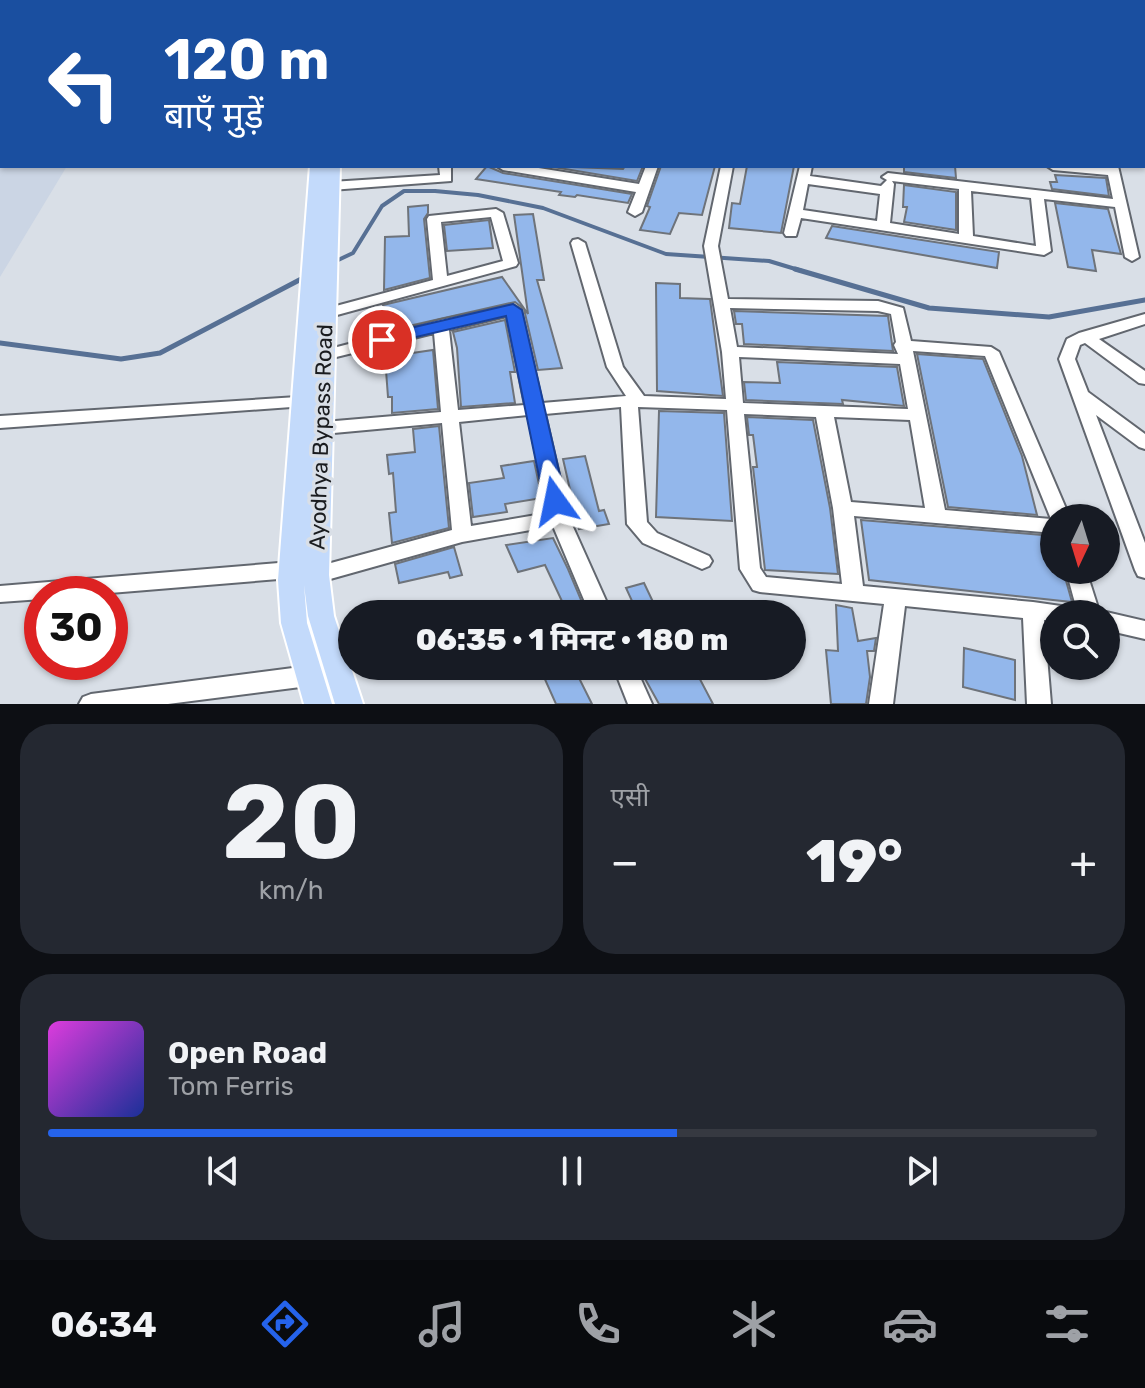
<!DOCTYPE html>
<html lang="hi">
<meta charset="utf-8">
<style>
:root{--surface:#171b24;--page:#242831;--text:#f1f3f6;--muted:#9ea1a6;--line:#363941;--accent:#2563eb}
body{margin:0;font-family:Rubik,"Noto Sans Devanagari",sans-serif;background:var(--page);color:var(--text);height:100vh;display:flex;flex-direction:column;font-size:30px;white-space:nowrap}
*{box-sizing:border-box;margin:0}
p{font-size:26px;color:var(--muted)}
.icon{flex:none;width:44px;height:44px;fill:none;stroke:currentColor;stroke-width:2;stroke-linecap:round;stroke-linejoin:round}
.map{position:relative;height:704px;overflow:hidden}
.panel{display:flex;flex-direction:column;gap:20px;padding:20px;background:#0d0f14;flex:1}
.panel>*{flex:none}
.hud{position:absolute;left:0px;top:0px;width:1146px;height:168px;box-shadow:0 2px 6px #0004;background:#1a4fa0;color:#fff;overflow:hidden}
.needle{width:52px;rotate:184deg}
.fabs{position:absolute;left:1040px;top:504px;display:grid;gap:16px}
.fabs a{display:grid;place-items:center;width:80px;height:80px;border-radius:50%;background:var(--surface);box-shadow:0 2px 6px #0004;font-size:40px}
.speed{position:absolute;left:24px;top:576px;display:flex;gap:16px;font-size:40px;font-weight:700;text-align:center}
.speed>*{display:grid;place-content:center;width:104px;height:104px;border-radius:50%;background:var(--surface);box-shadow:0 2px 6px #0004;line-height:1}
.speed .limit{border:12px solid #d22;background:#fff;color:#111}
.pin{position:absolute;display:grid;place-items:center;width:68px;height:68px;color:#fff;margin:-34px;border:4px solid #fff;border-radius:50%;box-shadow:0 2px 8px #0007}
.me{position:absolute;width:88px;margin:-44px;rotate:348deg;stroke-linejoin:round;filter:drop-shadow(0 0 6px #0008)}
.turn{display:flex;align-items:center;gap:28px;height:168px;padding:0 32px;font-size:36px}
.turn .icon{width:104px;height:104px;stroke-width:2.5}
.turn b{display:block;font-size:56px;line-height:68px}
.big{font-size:60px;font-weight:800;line-height:1.1}
.panel .tile{flex:1;display:flex;flex-direction:column;justify-content:center;gap:12px;min-width:0;padding:0 28px;border-radius:32px;background:var(--page)}
.panel .dial{align-items:center;gap:0}
.dial b{font-size:104px;line-height:1}
.song{display:flex;align-items:center;gap:24px}
.cover{width:96px;height:96px;border-radius:12px;background:linear-gradient(135deg,hsl(300 70% 55%),hsl(230 70% 35%))}
.played{height:8px;border-radius:4px;background:linear-gradient(90deg,var(--accent) 60%,var(--line) 60%)}
.keys{display:flex;justify-content:space-around;direction:ltr}
.heat{display:flex;justify-content:space-between;align-items:center;font-size:44px;direction:ltr}
.panel .tiles{flex:1;display:grid;gap:20px;grid-template-columns:1fr 1fr}
.tile:last-child{grid-column:span 2}
.trip{position:absolute;left:338px;top:600px;width:468px;height:80px;border-radius:40px;background:var(--surface);box-shadow:0 2px 6px #0004;font-weight:800;line-height:80px;text-align:center}
.tab-bar{display:flex;height:128px;justify-content:space-around;align-items:center;background:#090b0e;color:var(--muted)}
.tab-bar .icon{width:56px;height:56px}
.tab-bar .active{color:var(--accent)}
.tab-bar b{font-size:36px;color:var(--text)}
.map>svg:first-child{display:block}
</style>
<div class="map">
<svg width="1145" height="704" viewBox="0 0 1145 704">
<rect width="100%" height="100%" fill="#d9dfe7"/>
<!-- built -->
<path fill="#cbd5e4" d="M0 8 2 166H67L0 277Z"/>
<g fill="none" stroke-linecap="round" stroke-linejoin="round">
<!-- stream-far1 -->
<path stroke="#577094" stroke-width="4" d="M334 262 353 253 382 206 404 191H435L478 195 543 208 666 254 769 261 802 271"/>
<!-- stream -->
<g stroke="#577094" stroke-width="5">
<path d="M795 269 929 308 1049 317 1145 300"/>
<path d="M0 343 121 359 160 353 307 276"/>
</g>
</g>
<!-- building -->
<g fill="#93b7eb" stroke="#6e737a" stroke-width="2">
<path d="M487 166 503 173 632 194 628 203 577 195 575 197 559 195 561 192 476 179Z"/>
<path d="M547 166 623 169 625 166H643L637 181Z"/>
<path d="M661 166H715L702 215 679 213 670 234 640 230 650 207 647 206Z"/>
<path d="M747 166H794L781 233 729 228 732 203 740 204Z"/>
<path d="M904 166H955L956 178 904 172Z"/>
<path d="M1055 175 1106 178 1109 196 1052 189 1050 182H1057Z"/>
<path d="M904 185 956 192V230L904 222 907 207H903Z"/>
<path d="M1055 203 1108 209 1121 254 1092 250 1096 271 1068 267Z"/>
<path d="M428 205V213L424 219 430 278 384 290 385 237 409 236 408 207Z"/>
<path d="M533 214 544 280H537L562 368 538 370 524 309 515 302 391 330 383 305 502 277 528 314 514 215Z"/>
<path d="M489 220 493 248 447 251 444 225Z"/>
<path d="M832 226 999 252 997 268 826 238Z"/>
<path d="M656 283 680 284V298L710 299 723 396 657 391Z"/>
<path d="M734 311 888 316 893 351 744 344 742 324H736Z"/>
<path d="M505 320 515 372H510L515 403 461 407 457 348 453 332Z"/>
<path d="M433 350 438 409 392 413V397H388L385 357Z"/>
<path d="M917 354 983 359 1022 456 1037 515 948 507Z"/>
<path d="M777 362 897 367 904 406 842 400 843 404 746 400 744 382 780 383Z"/>
<path d="M659 411 724 413 732 521 656 517Z"/>
<path d="M747 417 813 420 830 508 838 574 765 570 753 467H757L753 435H749Z"/>
<path d="M439 426 449 528 392 543 389 513 396 512 393 473 389 474 387 455 415 452 413 429Z"/>
<path d="M585 456 599 511 604 510 609 524 579 529 563 459Z"/>
<path d="M534 461 542 498 505 504 507 512 473 517 469 483 504 478 501 466Z"/>
<path d="M861 520 1054 536V570H1063L1072 602 869 580Z"/>
<path d="M553 538 568 569 587 614H568L545 565 518 572 506 545Z"/>
<path d="M454 547 462 575 450 578 448 572 399 583 395 564Z"/>
<path d="M644 583 654 604 658 614H638L626 588Z"/>
<path d="M836 605 852 608 858 641 876 638 874 651H867L870 677 866 704H831L826 650 838 651Z"/>
<path d="M964 648 1015 660V700L963 687Z"/>
<path d="M539 666H573L592 704H556Z"/>
<path d="M638 666H693L713 704H659Z"/>
</g>
<g fill="none" stroke-linecap="round" stroke-linejoin="round">
<defs>
<g id="minor">
<rect x="192" y="0" width="8" height="2"/>
<path d="M351 0H365L366 2H350Z"/>
<rect x="654" y="0" width="8" height="2"/>
<path d="M786 0H794L795 2H787Z"/>
<path d="M943 0H952L953 2H944Z"/>
<path d="M1002 0H1010L1011 2H1003Z"/>
<path d="M1061 0H1069L1070 2H1062Z"/>
<path d="M1109 0H1118L1119 2H1110Z"/>
<rect x="1144" y="12" width="1" height="6"/>
<rect x="0" y="47" width="2" height="6"/>
<rect x="1144" y="52" width="1" height="6"/>
<rect x="1144" y="75" width="1" height="6"/>
<rect x="1144" y="103" width="1" height="7"/>
<path d="M1144 134H1145V142L1144 141Z"/>
<path d="M439 166H451V181L331 190 325 186 331 182 440 175Z"/>
<path d="M497 166H526L639 184 646 166H658L642 212 635 216 628 212 636 192 503 170Z"/>
<path d="M721 166H733L718 246 728 299 878 301 903 308 911 341 991 347 999 352 1070 518H1054V533L854 516 863 586 1033 602 1075 608 1078 614H1054V621L1044 620 1051 704H1027L1023 618 905 606 893 704H869L884 604 760 592 753 590 740 569 727 410 638 407 647 522 657 533 709 556 712 561 709 566 702 569 643 543 627 524 621 407 545 414 569 518 612 614H590L553 526 462 542 316 583 309 581 306 575 309 569 452 530 442 423 312 435 306 433 303 429 306 425 312 423 441 412 434 333 324 360 316 355 318 352 441 320 513 305 521 310 542 403 626 396 607 367 571 243 573 240 578 239 585 243 623 367 644 396 726 399 722 352 704 246ZM730 308 878 311 891 314 896 342 894 345 898 354 737 347ZM507 316 525 405 458 410 449 330ZM913 351 985 356 1051 519 945 510ZM739 357 900 364 908 409 743 403ZM744 414 816 417 833 508 842 584 766 577 760 568ZM528 415 548 513 471 526 459 422ZM834 417 910 420 925 508 851 502Z"/>
<path d="M800 166H812L810 176 881 186 887 180 882 177 888 173 1113 199 1108 175 1053 170 1047 166H1118L1139 257 1132 261 1125 257 1115 207 1044 199 1051 251 1044 255 801 218 796 236H786L784 233ZM892 181 959 189V234L890 223 894 184ZM808 184 880 194 877 221 803 210ZM971 191 1031 198 1036 246 973 236Z"/>
<path d="M496 209 503 213 518 263 516 266 326 318 318 313 321 310 433 280 427 219 429 216ZM491 217 503 261 447 276 441 222Z"/>
<path d="M1145 314V324L1099 339 1145 371V384L1139 383 1085 343 1080 345 1075 359 1088 392 1145 434V449L1139 447 1096 415 1145 543V578L1138 576 1135 570 1059 359 1067 339 1079 333Z"/>
<path d="M313 396 321 401 319 405 0 428V416Z"/>
<path d="M291 562 298 564 301 570 298 576 291 578 98 594H42V599L0 602V586Z"/>
<path d="M1066 570H1086L1100 614H1078Z"/>
<path d="M1106 612 1145 621V639L1106 630V614H1101Z"/>
<path d="M316 665 324 668 327 675 324 682 316 685 168 704H79L83 697 91 694Z"/>
<path d="M613 666H635L652 704H628Z"/>
</g>
<g id="major">
<path d="M41 0H53L39 2Z"/>
<path d="M89 0H158L87 2Z"/>
<path d="M308 0H325L327 2H310Z"/>
<path d="M333 0H346L331 2Z"/>
<path d="M0 2H4L2 8H0Z"/>
<path d="M310 166H340L329 575 334 616 363 704H335L308 616 304 585 307 623 332 704H304L281 623 278 580Z"/>
</g>
</defs>
<!-- minor casing -->
<use href="#minor" stroke="#62676f" stroke-width="4"/>
<!-- major casing -->
<use href="#major" stroke="#fff" stroke-width="4"/>
<!-- minor -->
<use href="#minor" fill="#fff" fill-rule="evenodd"/>
<!-- major -->
<use href="#major" fill="#c3dafb" fill-rule="evenodd"/>
</g>
<!-- route -->
<path fill="#2563eb" stroke="#184099" stroke-width="2" d="M513 304 522 310 566 501 563 506H548L544 501 506 316 382 345 373 340 376 336Z"/>
<g text-anchor="middle" dominant-baseline="central" stroke-width="7" stroke-linejoin="round" paint-order="stroke">
<!-- street labels -->
<g font-size="22" fill="#1a1c1f" stroke="#d9dfe7">
<text transform="translate(321 437) rotate(-88)">Ayodhya Bypass Road</text>
</g>
</g>
</svg>
<div class="fabs">
<a><svg class="needle" viewBox="-14 -14 28 28"><path d="M0-13l5 13h-10z" fill="#e53935"/><path d="M0 13l5-13h-10z" fill="#9ea1a6"/></svg></a>
<a><svg class="icon" aria-label="search" viewBox="0 0 24 24"><circle cx="10" cy="10" r="6"/><path d="M15 15l6 6"/></svg></a>
</div>
<div class="speed"><div class="limit">30</div></div>
<div class="pin" style="left:382px;top:340px;background:#d93025"><svg class="icon" aria-label="arrive" viewBox="0 0 24 24"><path d="M6 21V4h12l-3 4 3 4H6"/></svg></div>
<svg class="me" style="left:555px;top:501px" viewBox="-20 -20 40 40"><path d="M0-17L14 15 0 8-14 15z" fill="#2563eb" stroke="#fff" stroke-width="4"/></svg>
<div class="trip">06:35 · 1 मिनट · 180 m</div>
<div class="hud">
<div class="turn"><svg class="icon" aria-label="left" viewBox="0 0 24 24"><path d="M17 20v-9H6M10 6l-5 5 5 5"/></svg><div><b>120 m</b>बाएँ मुड़ें</div></div>
</div>
</div>
<section class="panel">
<div class="tiles">
<div class="tile dial"><b>20</b><p>km/h</p></div>
<div class="tile"><p>एसी</p>
<div class="heat"><a>−</a><b class="big">19°</b><a>+</a></div>
</div>
<div class="tile">
<div class="song"><i class="cover"></i><div><b>Open Road</b><p>Tom Ferris</p></div></div>
<div class="played"></div>
<div class="keys"><svg class="icon" aria-label="previous" viewBox="0 0 24 24"><path d="M18 5L8 12l10 7zM5 5v14"/></svg><svg class="icon" aria-label="pause" viewBox="0 0 24 24"><path d="M8 5v14M16 5v14"/></svg><svg class="icon" aria-label="next" viewBox="0 0 24 24"><path d="M6 5l10 7-10 7zM19 5v14"/></svg></div>
</div>
</div>
</section>
<nav class="tab-bar">
<b>06:34</b>
<svg class="icon active" aria-label="directions" viewBox="0 0 24 24"><path d="M12 3l9 9-9 9-9-9zM9 14v-3h6M13 9l2 2-2 2"/></svg>
<svg class="icon" aria-label="music" viewBox="0 0 24 24"><path d="M9 18V5l10-2v13"/><circle cx="6" cy="18" r="3"/><circle cx="16" cy="16" r="3"/></svg>
<svg class="icon" aria-label="phone" viewBox="0 0 24 24"><path d="M5 4h4l2 5-3 2q2 4 5 5l2-3 5 2v4C11 20 4 13 5 4z"/></svg>
<svg class="icon" aria-label="climate" viewBox="0 0 24 24"><path d="M12 3v18M4 7l16 10M4 17L20 7"/></svg>
<svg class="icon" aria-label="car" viewBox="0 0 24 24"><path d="M5 17H2v-5l4-1 3-4h7l3 4 3 1v5h-3M9 17h6M6 11h13"/><circle cx="7" cy="17" r="2"/><circle cx="17" cy="17" r="2"/></svg>
<svg class="icon" aria-label="filters" viewBox="0 0 24 24"><path d="M4 7h16M4 17h16"/><circle cx="9" cy="7" r="2"/><circle cx="15" cy="17" r="2"/></svg>
</nav>
